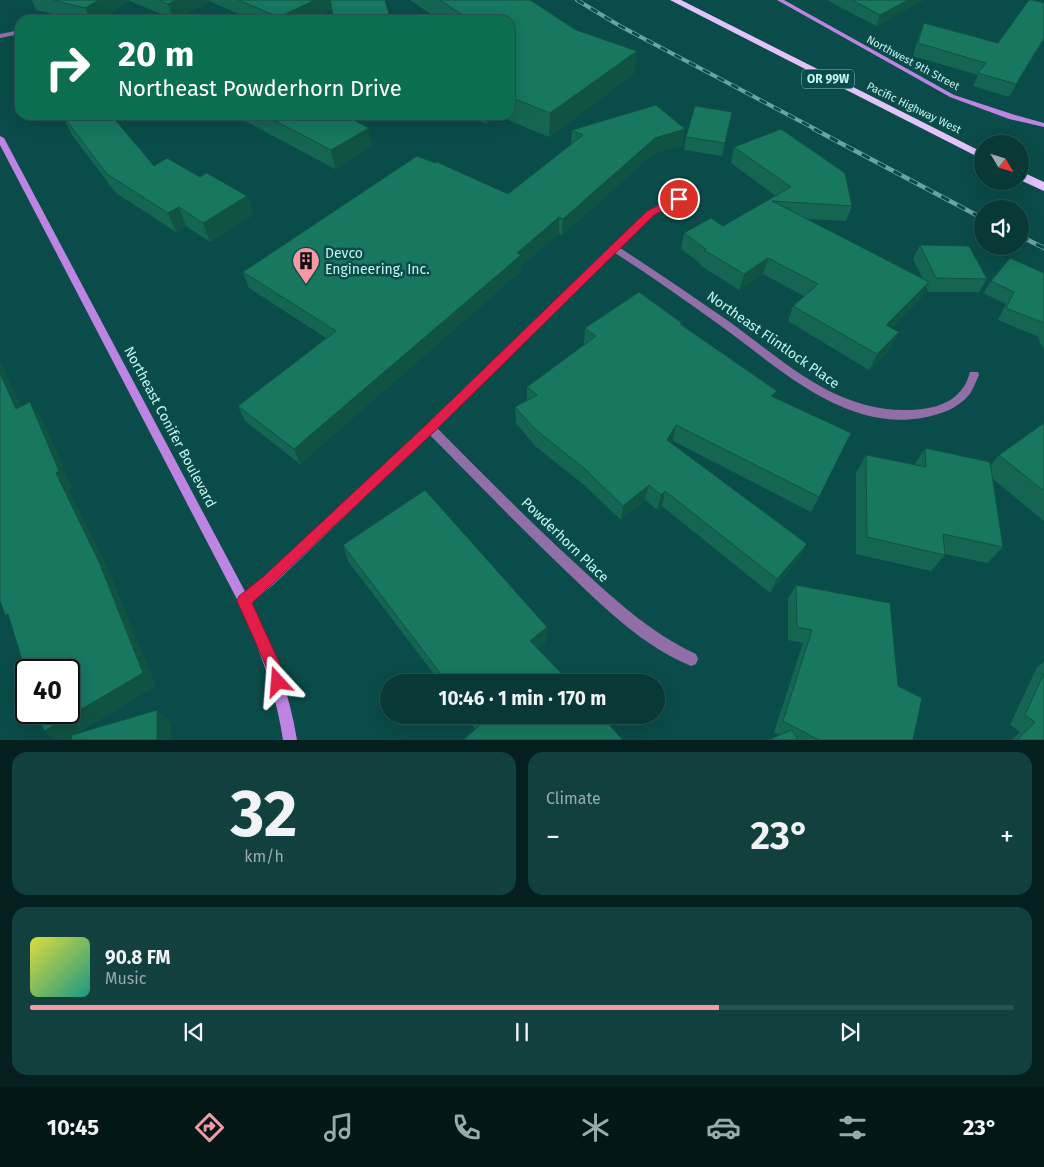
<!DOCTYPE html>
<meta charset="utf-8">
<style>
:root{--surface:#083937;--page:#11403f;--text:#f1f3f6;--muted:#98acad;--line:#295352;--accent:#f49aa6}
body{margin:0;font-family:"Fira Sans",sans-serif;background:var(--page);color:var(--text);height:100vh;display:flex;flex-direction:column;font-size:19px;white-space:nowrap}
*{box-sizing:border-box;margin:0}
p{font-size:16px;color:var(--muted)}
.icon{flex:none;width:28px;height:28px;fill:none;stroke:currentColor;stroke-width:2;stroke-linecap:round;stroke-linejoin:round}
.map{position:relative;height:740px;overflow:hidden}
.sheet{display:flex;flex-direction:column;gap:12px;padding:12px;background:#041f1e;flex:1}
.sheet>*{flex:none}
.hud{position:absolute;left:15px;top:15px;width:500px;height:105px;border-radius:15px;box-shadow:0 5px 20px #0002,0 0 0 1px var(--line);background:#0b6e4f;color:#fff;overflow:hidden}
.needle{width:32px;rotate:128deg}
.controls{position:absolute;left:974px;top:135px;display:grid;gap:10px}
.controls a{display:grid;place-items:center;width:55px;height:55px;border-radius:50%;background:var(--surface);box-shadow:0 5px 20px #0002,0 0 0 1px var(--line);font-size:25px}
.speed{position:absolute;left:15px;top:659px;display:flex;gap:10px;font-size:25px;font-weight:700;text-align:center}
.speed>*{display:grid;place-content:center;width:65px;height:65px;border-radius:50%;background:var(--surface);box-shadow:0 5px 20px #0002,0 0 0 1px var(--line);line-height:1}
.speed .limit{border:2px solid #111;border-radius:8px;background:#fff;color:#111}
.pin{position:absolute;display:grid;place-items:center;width:42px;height:42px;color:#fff;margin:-21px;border:2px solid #fff;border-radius:50%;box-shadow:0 1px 5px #0007}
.me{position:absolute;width:55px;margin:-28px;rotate:341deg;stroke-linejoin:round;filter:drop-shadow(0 0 4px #0008)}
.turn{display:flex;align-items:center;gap:18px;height:105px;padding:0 20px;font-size:22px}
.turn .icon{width:65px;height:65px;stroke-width:2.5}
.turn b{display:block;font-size:35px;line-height:42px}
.big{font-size:38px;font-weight:700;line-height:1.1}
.sheet .widget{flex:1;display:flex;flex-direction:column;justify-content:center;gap:8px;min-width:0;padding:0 18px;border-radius:15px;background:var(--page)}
.sheet .dial{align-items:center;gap:0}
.dial b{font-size:65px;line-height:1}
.song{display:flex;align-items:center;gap:15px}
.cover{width:60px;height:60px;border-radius:8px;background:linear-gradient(135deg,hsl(60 70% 55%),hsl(170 70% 35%))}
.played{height:5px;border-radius:2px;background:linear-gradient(90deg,var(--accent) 70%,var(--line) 70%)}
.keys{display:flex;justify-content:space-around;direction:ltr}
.heat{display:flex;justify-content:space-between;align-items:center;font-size:28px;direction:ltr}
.sheet .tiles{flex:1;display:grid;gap:12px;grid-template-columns:1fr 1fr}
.widget:last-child{grid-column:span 2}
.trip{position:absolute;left:380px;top:674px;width:285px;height:50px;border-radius:25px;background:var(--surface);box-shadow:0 5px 20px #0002,0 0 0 1px var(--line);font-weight:700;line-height:50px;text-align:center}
.tab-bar{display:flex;height:80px;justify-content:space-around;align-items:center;background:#031716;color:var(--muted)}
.tab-bar .icon{width:35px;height:35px}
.tab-bar .active{color:var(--accent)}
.tab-bar b{font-size:22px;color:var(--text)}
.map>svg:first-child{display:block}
</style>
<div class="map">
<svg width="1044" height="740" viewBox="0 0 1044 740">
<rect width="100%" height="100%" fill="#0a4c49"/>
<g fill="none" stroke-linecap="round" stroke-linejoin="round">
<!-- lane -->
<path fill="#926ea9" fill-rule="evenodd" d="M20 30V34L0 38V34Z"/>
<!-- street -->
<path fill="#926ea9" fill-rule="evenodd" d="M689 194H695L696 196 667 207 654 215 620 248C656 271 692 296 727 320 783 360 834 411 907 410 926 410 950 406 962 389 966 385 968 378 970 372H978L979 375C976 381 973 390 969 395 957 409 939 415 922 418 844 431 779 368 721 326 686 301 651 276 615 253L437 428C483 474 528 520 575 563 613 598 649 632 696 654L698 659 696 664 691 666C643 646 607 610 570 575 522 529 476 482 430 435L273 585 248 605 244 607 240 605 238 601 240 597 265 577 426 425 609 249 610 246 613 245 648 211 661 203Z"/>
<!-- secondary -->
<g fill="#be84e3" fill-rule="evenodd">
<path d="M777 0H784L954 95 1015 115 1044 123V127L1009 119 950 97Z"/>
<path d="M0 136 4 138 248 597C270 643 289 689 297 740H283C276 692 259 649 240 605L0 145Z"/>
</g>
<!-- highway -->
<g fill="#e4c2fc" fill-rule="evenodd">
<path d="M670 0H681L982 152V159Z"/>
<path d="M1020 171 1044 182V191L1020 180Z"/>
</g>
<defs>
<path id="rail-far1" d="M577 0 620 26 817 130"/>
<g id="rail">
<path d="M814 129 982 218"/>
<path d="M1020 236 1044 248"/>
</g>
</defs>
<!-- rail-far1 casing -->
<use href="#rail-far1" stroke="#6aa4a1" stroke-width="4"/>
<!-- rail casing -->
<use href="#rail" stroke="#6aa4a1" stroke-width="4.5"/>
<!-- rail-far1 -->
<use href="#rail-far1" stroke="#0a4c49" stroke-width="2.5" stroke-dasharray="8" stroke-linecap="butt"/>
<!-- rail -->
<use href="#rail" stroke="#0a4c49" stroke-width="3" stroke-dasharray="9" stroke-linecap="butt"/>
</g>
<!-- wall -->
<g fill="#146652">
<path d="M32 0H385L332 9 309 20H253L211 2 173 19 130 1 97 20H79L36 10Z"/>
<path d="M410 0H530L634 74 549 137 499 116 487 124 464 115H510V20H439Z"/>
<path d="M827 0H924L876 26Z"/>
<path d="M1044 3V41H1043L1009 97 973 86 978 75 913 56 919 35 924 23 998 43Z"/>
<path d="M732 112 722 156 684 150 686 137Z"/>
<path d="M62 115H111L154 166 200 177 247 196 253 215 210 242 186 226 176 232 116 193 72 135Z"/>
<path d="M234 115H344L372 146 335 169Z"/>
<path d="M572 130 682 145 653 154 562 235 559 233 521 266V271L300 464 245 421 238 406 326 338 249 288 243 272 435 163 508 194 571 144Z"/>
<path d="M734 147 852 206 846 221 807 219 923 279 913 259 920 245 987 279 979 292H928L926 287 921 298 891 328V348L869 370 788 321 793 306 804 296 763 274 739 290 700 265V263L681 249 684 233 723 226 776 196 731 163Z"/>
<path d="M1044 273V349L1038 339 1039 337 998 320 1006 304 983 293 991 281Z"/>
<path d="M682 323V325L774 397 819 497 811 512 673 441 671 443 807 544 799 558 770 593 662 506 657 510 645 500 621 520 584 485 535 446 516 423 515 407 527 400V387L585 345 584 344 585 328Z"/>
<path d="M1044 423V521L993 479 1003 547 987 563 945 554V555L931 571 856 554V473L866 455 914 465 925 448 991 465 999 455Z"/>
<path d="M343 545 546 642 538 649 570 682H440L348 561Z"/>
<path d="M796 585 898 686 913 740H768L779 735 774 732 803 643 788 640V599Z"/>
<path d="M1044 662V740H1012L1020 732 1010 725 1037 667Z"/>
<path d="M465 715H600L475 729Z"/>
</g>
<!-- shaded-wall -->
<g fill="#105342">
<path d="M99 0H130V1L97 20H90L85 8Z"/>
<path d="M176 0H210L211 2 173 19 168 4Z"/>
<path d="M315 0H330L332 9 309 20H279V17Z"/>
<path d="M908 0H924L876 26 880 15Z"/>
<path d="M389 14 390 20H337Z"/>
<path d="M1044 38 1043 41 1009 97 1016 84Z"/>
<path d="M637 51 634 74 549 137 550 113Z"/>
<path d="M486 115H499V116L487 124Z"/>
<path d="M369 128 372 146 335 169 331 150Z"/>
<path d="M685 129 682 145 653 154 562 235 563 219 655 138Z"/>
<path d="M247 196 253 215 210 242 203 223Z"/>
<path d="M179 207 186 226 176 232 168 213Z"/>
<path d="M559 217V233L521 266V271L300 464 294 449Z"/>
<path d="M768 258 763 274 739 290 744 274Z"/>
<path d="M929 282 921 298 878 341 886 325Z"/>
<path d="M899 332 891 348 869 370 877 354Z"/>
<path d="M0 339 2 345 0 346Z"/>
<path d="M0 360 30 426 16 409 0 373Z"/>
<path d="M777 391 770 407 771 396Z"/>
<path d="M30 402 43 420 72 488 69 489 112 578 156 686 67 740H56L44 731 56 473Z"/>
<path d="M676 425 673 441 663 456 667 440Z"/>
<path d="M649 485 645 500 621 520 623 506Z"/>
<path d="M665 491 662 506 657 510 661 495Z"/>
<path d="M807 544 799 558 770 593 777 579Z"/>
<path d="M547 627 546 642 530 655V641Z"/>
<path d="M157 710 171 723V740H157Z"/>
</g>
<!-- building -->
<g fill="#17775f" stroke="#105342">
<path d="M53 0H99L85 8Z"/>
<path d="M159 0H176L168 4Z"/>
<path d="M238 0H315L279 17Z"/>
<path d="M330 0H385L389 14 334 20Z"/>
<path d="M440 0H530L576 30 637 51 550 113 510 97V20H470Z"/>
<path d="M852 0H908L880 15Z"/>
<path d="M1029 0H1033L1044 3V38L1016 84 978 73 986 63 918 43 924 23 998 43Z"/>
<path d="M656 105 685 129 655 138 563 219 559 217 517 253 521 255 294 449 238 406 336 331 243 272 417 156 435 163 437 162 508 194 583 135 572 130Z"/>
<path d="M695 106 732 112 725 143 686 137Z"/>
<path d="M65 115H111L154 166 167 158 200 177 207 173 247 196 203 223 179 207 168 213 107 174 63 116Z"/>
<path d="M264 115H344L369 128 331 150Z"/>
<path d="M781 129 845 173 852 206 772 201 929 282 886 325 899 332 877 354 793 306 818 284 768 258 744 274 704 250 706 249 684 233 711 218 723 226 791 187 734 147Z"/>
<path d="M920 245 969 246 987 279 936 278Z"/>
<path d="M1010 258 1044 273V323L1006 308 1014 292 991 281Z"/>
<path d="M639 292 682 323 680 324 777 391 771 396 851 433 819 497 676 425 667 440 807 544 777 579 665 491 661 495 649 485 623 506 585 469 536 430 515 407 537 395 527 387 596 336 585 328Z"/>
<path d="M0 373 16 409 30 402 59 471 56 473 99 562 143 673 44 731 38 712H69V670H26V673L8 614 5 615 0 601Z"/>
<path d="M1044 423V491L999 455Z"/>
<path d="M925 448 990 462 1003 547 943 534 945 555 867 537 866 455 926 467Z"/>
<path d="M425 490 547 627 530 641 570 682H447L343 545Z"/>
<path d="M796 585 890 603 898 686 922 698 913 740H819L783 721 812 630 797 627Z"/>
<path d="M1044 673V740H1017L1035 722 1025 715Z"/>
<path d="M157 710V740H71L72 735Z"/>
<path d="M472 715H600L623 740H465L464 739 480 725Z"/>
<path d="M792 730 798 740H768Z"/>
</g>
<!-- route -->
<path fill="#e11d48" stroke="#92132f" d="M679 196 683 197V201L654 215 435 431 252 603 279 662 286 682 283 687 278 690 273 687 267 668 237 601 239 596 264 576 426 425 647 211Z"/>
<!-- icons -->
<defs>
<symbol id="building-pin" viewBox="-11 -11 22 30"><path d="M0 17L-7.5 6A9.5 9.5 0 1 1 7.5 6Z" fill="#f49aa6" stroke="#0a4c49"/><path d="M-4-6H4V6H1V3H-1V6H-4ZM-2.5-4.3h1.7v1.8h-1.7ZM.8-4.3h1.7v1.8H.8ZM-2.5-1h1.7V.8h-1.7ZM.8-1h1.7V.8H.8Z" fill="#111"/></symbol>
</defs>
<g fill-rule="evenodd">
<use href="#building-pin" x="290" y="245" width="32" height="43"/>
</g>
<g text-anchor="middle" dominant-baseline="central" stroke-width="5" stroke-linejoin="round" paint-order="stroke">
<!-- far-street labels -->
<g font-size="11" fill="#c3f5f1" stroke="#0a4c49">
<text transform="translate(913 63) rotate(28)">Northwest 9th Street</text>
<text transform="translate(914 108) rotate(26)">Pacific Highway West</text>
</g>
<!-- shield labels -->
<rect fill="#0a4c49" stroke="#8cc2bf" stroke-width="1" x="802" y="69.5" width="52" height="19" rx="4"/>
<g font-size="12" font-weight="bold" fill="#c3f5f1">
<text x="828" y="79">OR 99W</text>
</g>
<!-- poi labels -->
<g font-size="14" fill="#c3f5f1" stroke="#0a4c49" text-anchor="start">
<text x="325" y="253">Devco<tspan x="325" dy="16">Engineering, Inc.</tspan></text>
</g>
<!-- street labels -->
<g font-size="14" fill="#c3f5f1" stroke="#0a4c49">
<text transform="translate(773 340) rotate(35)">Northeast Flintlock Place</text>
<text transform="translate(170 427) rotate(62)">Northeast Conifer Boulevard</text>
<text transform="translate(565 540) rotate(44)">Powderhorn Place</text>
</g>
</g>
</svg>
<div class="controls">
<a><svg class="needle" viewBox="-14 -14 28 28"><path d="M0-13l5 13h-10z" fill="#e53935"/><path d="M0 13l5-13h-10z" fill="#98acad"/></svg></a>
<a><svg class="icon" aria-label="sound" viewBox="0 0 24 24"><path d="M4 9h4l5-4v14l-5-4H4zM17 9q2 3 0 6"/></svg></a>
</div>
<div class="speed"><div class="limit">40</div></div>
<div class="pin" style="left:679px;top:199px;background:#d93025"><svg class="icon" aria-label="arrive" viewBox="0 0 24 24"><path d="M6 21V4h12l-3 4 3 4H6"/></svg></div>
<svg class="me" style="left:278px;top:682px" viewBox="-20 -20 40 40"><path d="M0-17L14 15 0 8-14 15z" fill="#e11d48" stroke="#fff" stroke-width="4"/></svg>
<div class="trip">10:46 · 1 min · 170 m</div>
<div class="hud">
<div class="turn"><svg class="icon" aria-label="right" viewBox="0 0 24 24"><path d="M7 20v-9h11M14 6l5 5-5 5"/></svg><div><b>20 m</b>Northeast Powderhorn Drive</div></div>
</div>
</div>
<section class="sheet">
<div class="tiles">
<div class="widget dial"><b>32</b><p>km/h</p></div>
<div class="widget"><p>Climate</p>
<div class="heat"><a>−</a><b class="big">23°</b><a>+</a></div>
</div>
<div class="widget">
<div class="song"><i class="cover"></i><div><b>90.8 FM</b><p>Music</p></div></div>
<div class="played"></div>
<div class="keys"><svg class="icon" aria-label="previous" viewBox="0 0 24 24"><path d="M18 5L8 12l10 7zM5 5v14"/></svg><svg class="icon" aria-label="pause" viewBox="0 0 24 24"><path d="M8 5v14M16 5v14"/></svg><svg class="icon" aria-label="next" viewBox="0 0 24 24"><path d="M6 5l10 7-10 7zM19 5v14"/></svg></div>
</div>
</div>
</section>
<nav class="tab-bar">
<b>10:45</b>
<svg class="icon active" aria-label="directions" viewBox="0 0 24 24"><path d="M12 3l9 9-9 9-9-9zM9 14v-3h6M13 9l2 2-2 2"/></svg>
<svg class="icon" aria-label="music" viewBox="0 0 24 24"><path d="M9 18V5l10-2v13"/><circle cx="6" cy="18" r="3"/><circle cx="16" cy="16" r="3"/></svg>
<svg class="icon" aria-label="phone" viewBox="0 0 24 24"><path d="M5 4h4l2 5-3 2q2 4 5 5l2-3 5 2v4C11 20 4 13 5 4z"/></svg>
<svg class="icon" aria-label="climate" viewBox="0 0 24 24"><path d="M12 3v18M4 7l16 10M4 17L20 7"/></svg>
<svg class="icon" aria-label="car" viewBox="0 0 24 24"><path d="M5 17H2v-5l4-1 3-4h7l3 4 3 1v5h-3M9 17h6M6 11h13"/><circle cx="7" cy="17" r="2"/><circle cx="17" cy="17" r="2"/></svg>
<svg class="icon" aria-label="filters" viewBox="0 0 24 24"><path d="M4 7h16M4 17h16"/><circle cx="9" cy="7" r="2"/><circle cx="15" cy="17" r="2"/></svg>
<b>23°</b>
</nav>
